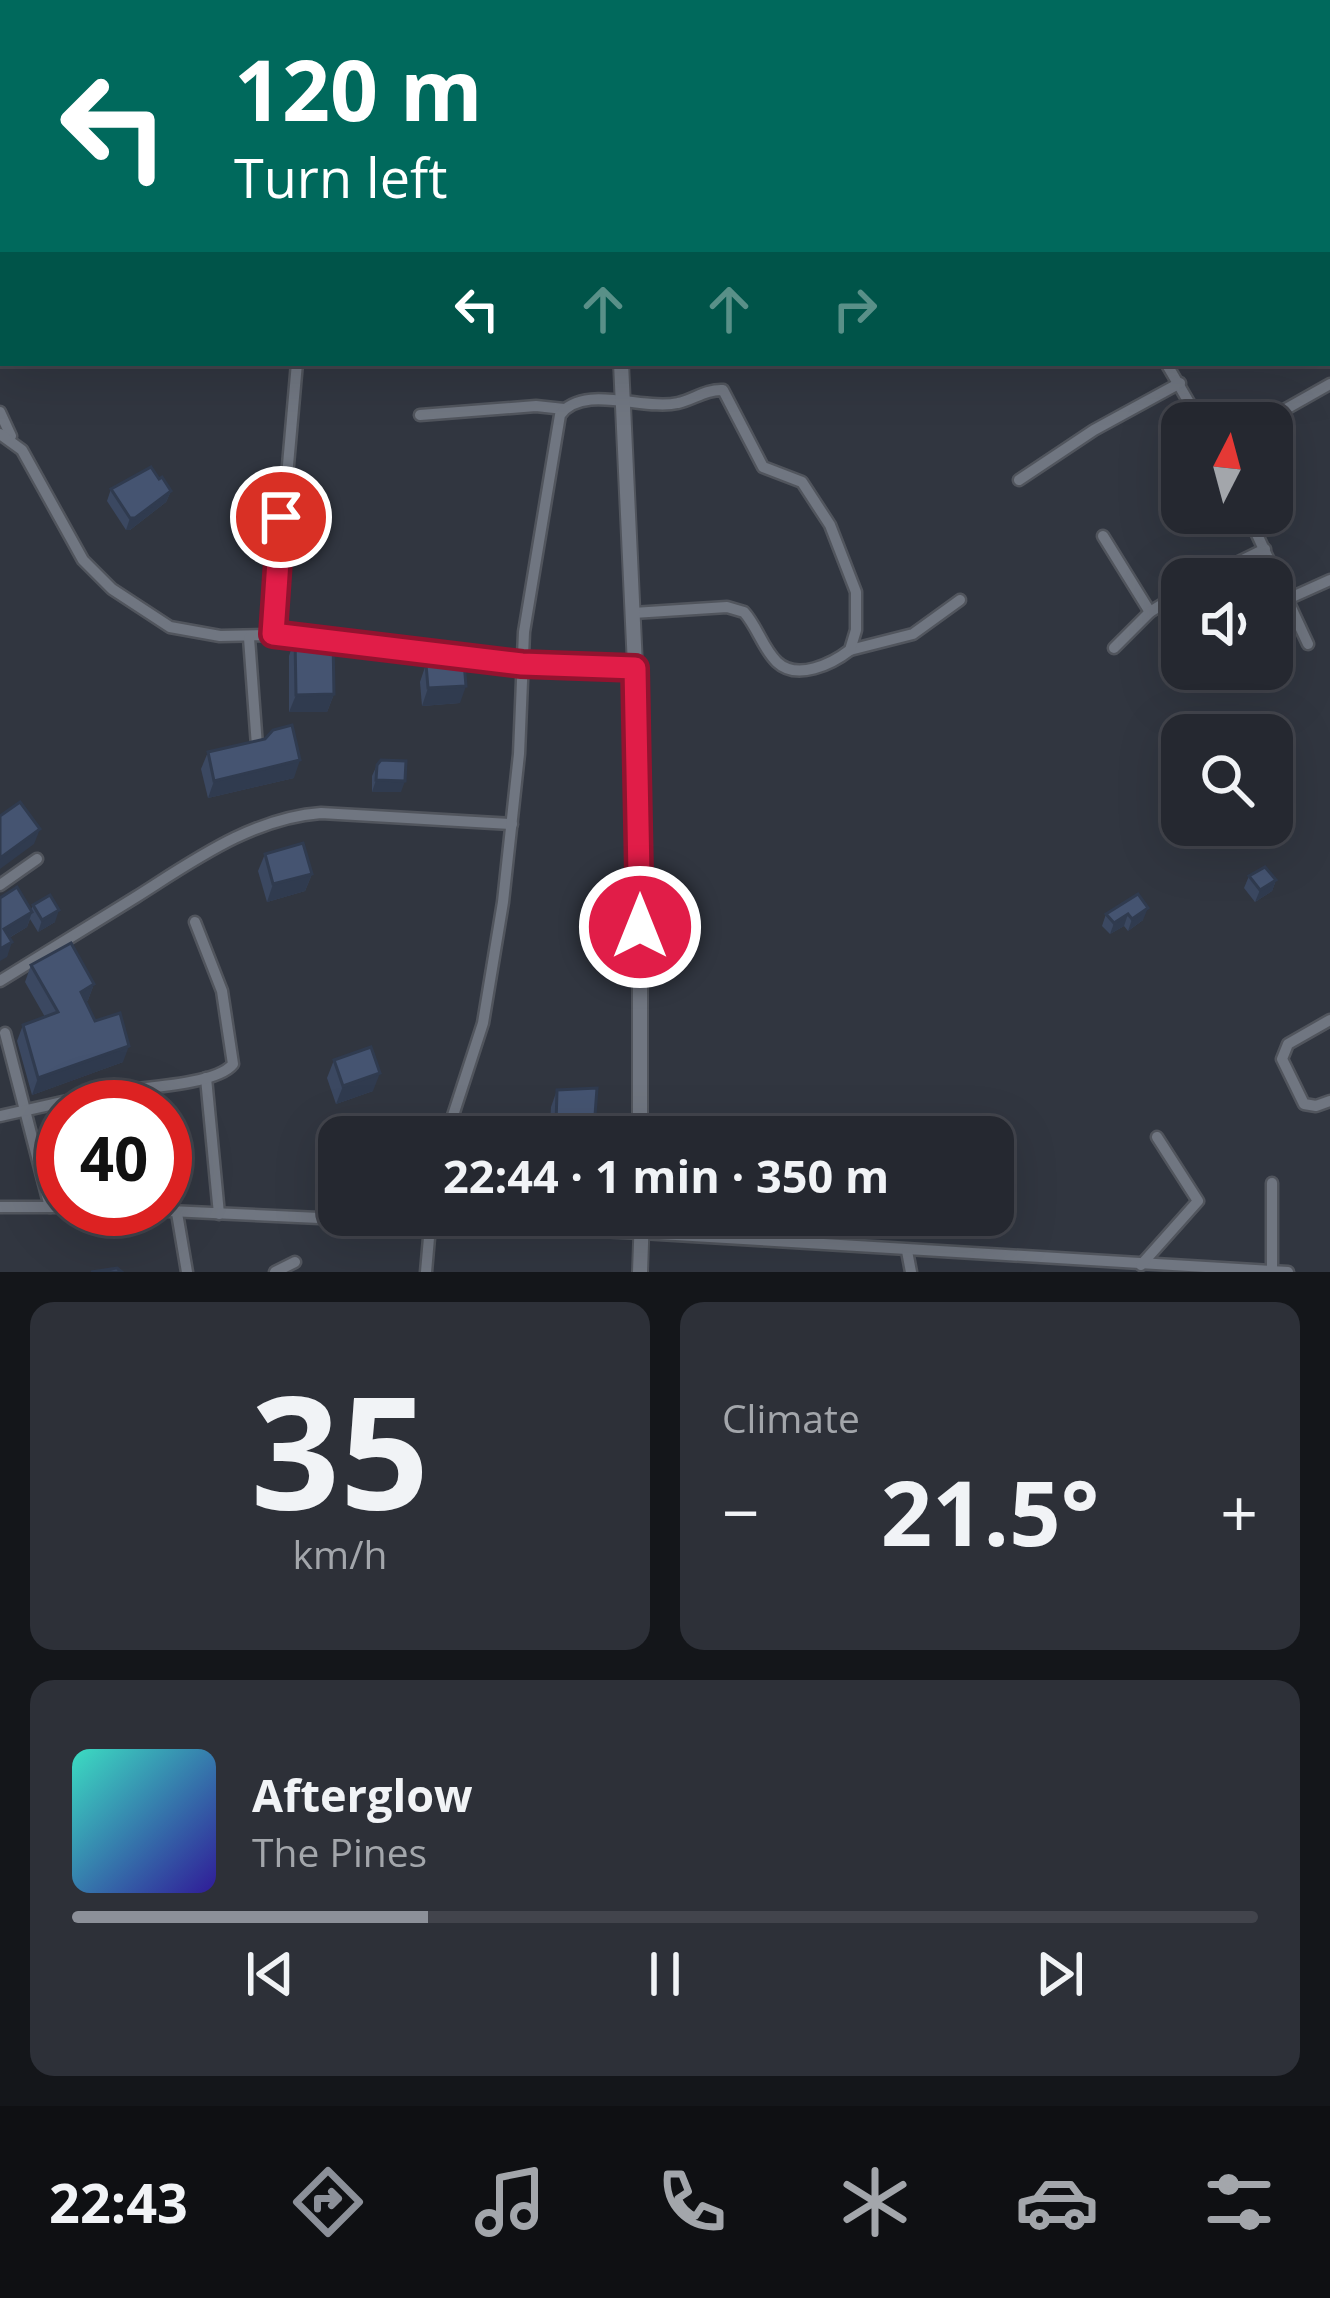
<!DOCTYPE html>
<meta charset="utf-8">
<style>
:root{--surface:#252830;--page:#2d3038;--text:#f1f3f6;--muted:#a3a6ab;--line:#42444c;--accent:#8c9099}
body{margin:0;font-family:"Open Sans",sans-serif;background:var(--page);color:var(--text);height:100vh;display:flex;flex-direction:column;font-size:45px;white-space:nowrap}
*{box-sizing:border-box;margin:0}
p{font-size:39px;color:var(--muted)}
.icon{flex:none;width:66px;height:66px;fill:none;stroke:currentColor;stroke-width:2;stroke-linecap:round;stroke-linejoin:round}
.map{position:relative;height:1272px;overflow:hidden}
.side{display:flex;flex-direction:column;gap:30px;padding:30px;background:#14161a;flex:1}
.side>*{flex:none}
.top-card{position:absolute;left:0px;top:0px;width:1332px;height:366px;box-shadow:0 12px 48px #0002,0 0 0 3px var(--line);background:#00695c;color:#fff;overflow:hidden}
.needle{width:78px;rotate:6deg}
.buttons{position:absolute;left:1161px;top:402px;display:grid;gap:24px}
.buttons a{display:grid;place-items:center;width:132px;height:132px;border-radius:24px;background:var(--surface);box-shadow:0 12px 48px #0002,0 0 0 3px var(--line);font-size:60px}
.speed{position:absolute;left:36px;top:1080px;display:flex;gap:24px;font-size:60px;font-weight:700;text-align:center}
.speed>*{display:grid;place-content:center;width:156px;height:156px;border-radius:50%;background:var(--surface);box-shadow:0 12px 48px #0002,0 0 0 3px var(--line);line-height:1}
.speed .limit{border:18px solid #d22;background:#fff;color:#111}
.pin{position:absolute;display:grid;place-items:center;width:102px;height:102px;color:#fff;margin:-51px;border:6px solid #fff;border-radius:50%;box-shadow:0 3px 12px #0007}
.me{position:absolute;width:132px;margin:-66px;rotate:0deg;stroke-linejoin:round;filter:drop-shadow(0 0 9px #0008)}
.turn{display:flex;align-items:center;gap:42px;height:252px;padding:0 36px;font-size:54px}
.turn .icon{width:156px;height:156px;stroke-width:2.5}
.turn b{display:block;font-size:84px;line-height:102px}
.lanes{display:flex;align-items:center;height:114px;padding:0 36px;background:#0003;justify-content:center;gap:60px;direction:ltr}
.lanes .off{opacity:.35}
.big{font-size:90px;font-weight:700;line-height:1.1}
.side .card{flex:1;display:flex;flex-direction:column;justify-content:center;gap:18px;min-width:0;padding:0 42px;border-radius:24px;background:var(--page)}
.side .dial{align-items:center;gap:0}
.dial b{font-size:156px;line-height:1}
.song{display:flex;align-items:center;gap:36px}
.cover{width:144px;height:144px;border-radius:18px;background:linear-gradient(135deg,hsl(170 70% 55%),hsl(250 70% 35%))}
.played{height:12px;border-radius:6px;background:linear-gradient(90deg,var(--accent) 30%,var(--line) 30%)}
.keys{display:flex;justify-content:space-around;direction:ltr}
.heat{display:flex;justify-content:space-between;align-items:center;font-size:66px;direction:ltr}
.side .tiles{flex:1;display:grid;gap:30px;grid-template-columns:1fr 1fr}
.card:last-child{grid-column:span 2}
.trip{position:absolute;left:318px;top:1116px;width:696px;height:120px;border-radius:24px;background:var(--surface);box-shadow:0 12px 48px #0002,0 0 0 3px var(--line);font-weight:700;line-height:120px;text-align:center}
.menu{display:flex;height:192px;justify-content:space-around;align-items:center;background:#0f1013;color:var(--muted)}
.menu .icon{width:84px;height:84px}
.menu .active{color:var(--accent)}
.menu b{font-size:54px;color:var(--text)}
.map>svg:first-child{display:block}
</style>
<div class="map">
<svg width="1330" height="1272" viewBox="0 0 1330 1272">
<rect width="100%" height="100%" fill="#313640"/>
<g fill="none" stroke-linecap="round" stroke-linejoin="round">
<defs>
<g id="minor">
<path d="M297 0 322 3"/>
<path d="M989 0 990 3"/>
<path d="M0 1 2 0"/>
<path d="M123 3 124 0"/>
<path d="M819 3 821 0"/>
<path d="M0 150 3 147"/>
<path d="M1166 363 1201 423"/>
<path d="M0 412 11 436"/>
<path d="M420 415 536 406 564 409"/>
<path d="M1261 423 1330 384"/>
<path d="M0 434 22 450 83 560 112 589 170 627 220 636 273 635 522 664 635 668"/>
<path d="M1019 480 1094 430 1180 383"/>
<path d="M1247 513 1308 644"/>
<path d="M1103 536 1150 612"/>
<path d="M1204 579 1265 549"/>
<path d="M1290 598 1330 580"/>
<path d="M273 635 297 363"/>
<path d="M249 638 257 746"/>
<path d="M1114 648 1150 612 1182 592"/>
<path d="M850 650 913 634 960 600"/>
<path d="M0 885 37 859"/>
<path d="M0 981C45 953 90 925 136 897 193 861 252 818 321 813L512 824"/>
<path d="M1330 1020 1288 1044 1282 1059 1304 1104 1316 1106 1330 1101"/>
<path d="M5 1033 50 1207"/>
<path d="M206 1078 219 1214"/>
<path d="M103 1093C133 1088 216 1086 233 1064L222 991 195 922"/>
<path d="M0 1116 85 1097"/>
<path d="M446 1137 483 1023 503 902 519 754 524 632 560 415C583 383 644 411 678 403 693 400 706 389 723 390L763 467 802 482 830 525 856 592V630L850 650C832 664 797 681 777 662 763 649 757 626 744 612L727 607 633 613"/>
<path d="M0 1207H63"/>
<path d="M126 1209 642 1233 1288 1272"/>
<path d="M177 1213 187 1272"/>
<path d="M907 1251 911 1272"/>
<path d="M1141 1265 1198 1201 1157 1137"/>
<path d="M1272 1271V1183"/>
<path d="M275 1272 295 1262"/>
<path d="M426 1272 431 1215"/>
</g>
<g id="tertiary">
<path d="M627 3V0"/>
<path d="M621 363 640 774V1137"/>
<path d="M640 1272 642 1215"/>
</g>
</defs>
<!-- minor casing -->
<use href="#minor" stroke="#51555d" stroke-width="15"/>
<!-- tertiary casing -->
<use href="#tertiary" stroke="#51555d" stroke-width="18"/>
<!-- minor -->
<use href="#minor" stroke="#707681" stroke-width="10"/>
<!-- tertiary -->
<use href="#tertiary" stroke="#707681" stroke-width="14"/>
</g>
<!-- wall -->
<g fill="#3b4861">
<path d="M525 0H558L555 3H528Z"/>
<path d="M159 479 171 491 166 502 130 530H126L107 501 111 489Z"/>
<path d="M300 500 313 541 307 559 290 558 293 518Z"/>
<path d="M295 638 334 694 327 712H289V656Z"/>
<path d="M426 664 460 703 422 706 420 682Z"/>
<path d="M208 752 294 778 208 798 201 769Z"/>
<path d="M377 765 401 792H372V776Z"/>
<path d="M265 854 312 874 305 891 267 902 258 871Z"/>
<path d="M1249 876 1276 880 1272 891 1255 902 1244 888Z"/>
<path d="M1138 894 1143 920 1128 931 1124 926 1110 934 1102 926 1106 914Z"/>
<path d="M0 898 31 910 33 905 55 922 38 932 30 919 27 927 9 938 7 957Z"/>
<path d="M31 965 94 984 88 1000 86 1002 95 1021 123 1062 32 1095 17 1041 23 1025 45 1017 25 982Z"/>
<path d="M334 1060 373 1091 336 1104 327 1078Z"/>
<path d="M557 1090 591 1137H549L551 1107Z"/>
<path d="M76 1093 119 1098 116 1107H71Z"/>
</g>
<!-- shaded-wall -->
<g fill="#303b4f">
<path d="M171 491 166 502 130 530H126L130 518Z"/>
<path d="M296 540 313 541 307 559 290 558Z"/>
<path d="M466 686 460 703 422 706 428 688Z"/>
<path d="M334 694 327 712H289L296 695Z"/>
<path d="M300 760 294 778 208 798 214 781Z"/>
<path d="M376 780 405 781 401 792H372Z"/>
<path d="M40 829 34 844 0 869V858Z"/>
<path d="M312 874 305 891 267 902 273 884Z"/>
<path d="M1276 880 1272 891 1255 902 1260 890Z"/>
<path d="M1148 908 1143 920 1128 931 1132 919Z"/>
<path d="M59 910 55 922 38 932 42 920Z"/>
<path d="M32 912 27 927 0 943 4 929Z"/>
<path d="M1128 914 1124 926 1110 934 1114 923Z"/>
<path d="M12 942 7 957 0 961V949Z"/>
<path d="M94 984 88 1000 75 1008 81 992Z"/>
<path d="M129 1046 123 1062 32 1095 38 1078Z"/>
<path d="M380 1073 373 1091 336 1104 343 1086Z"/>
<path d="M119 1098 116 1107H93Z"/>
<path d="M556 1125 594 1129 591 1137H551Z"/>
<path d="M680 1215H718L715 1222 678 1220Z"/>
</g>
<!-- building -->
<g fill="#455471" stroke="#303b4f" stroke-width="3">
<path d="M151 467 159 479 162 477 171 491 135 518H130L111 489Z"/>
<path d="M300 500 315 501 313 541 296 540Z"/>
<path d="M295 638H333L334 694 296 695Z"/>
<path d="M464 662 466 686 428 688 426 664Z"/>
<path d="M292 725 300 760 214 781 208 752 265 739 273 730Z"/>
<path d="M381 760 406 761 405 781 376 780 377 765Z"/>
<path d="M20 802 40 829 0 858V816Z"/>
<path d="M303 843 312 874 273 884 265 854Z"/>
<path d="M1265 867 1276 880 1260 890 1249 876Z"/>
<path d="M17 887 32 912 4 929 12 942 0 949V898Z"/>
<path d="M1138 894 1148 908 1132 919 1128 914 1114 923 1106 914Z"/>
<path d="M50 895 59 910 42 920 33 905Z"/>
<path d="M71 943 94 984 81 992 95 1021 120 1013 129 1046 38 1078 23 1025 58 1012 31 965Z"/>
<path d="M371 1047 380 1073 343 1086 334 1060Z"/>
<path d="M114 1085 119 1098 93 1107H81L76 1093Z"/>
<path d="M597 1088 594 1129 556 1125 557 1090Z"/>
<path d="M117 1268 122 1272H91Z"/>
</g>
<g fill="none" stroke-linecap="round" stroke-linejoin="round">
<defs>
<path id="route" d="M281 517 273 634 522 664 635 668 640 927"/>
</defs>
<!-- route casing -->
<use href="#route" stroke="#92132f" stroke-width="30"/>
<!-- route -->
<use href="#route" stroke="#e11d48" stroke-width="21"/>
</g>
</svg>
<div class="buttons">
<a><svg class="needle" viewBox="-14 -14 28 28"><path d="M0-13l5 13h-10z" fill="#e53935"/><path d="M0 13l5-13h-10z" fill="#a3a6ab"/></svg></a>
<a><svg class="icon" aria-label="sound" viewBox="0 0 24 24"><path d="M4 9h4l5-4v14l-5-4H4zM17 9q2 3 0 6"/></svg></a>
<a><svg class="icon" aria-label="search" viewBox="0 0 24 24"><circle cx="10" cy="10" r="6"/><path d="M15 15l6 6"/></svg></a>
</div>
<div class="speed"><div class="limit">40</div></div>
<div class="pin" style="left:281px;top:517px;background:#d93025"><svg class="icon" aria-label="arrive" viewBox="0 0 24 24"><path d="M6 21V4h12l-3 4 3 4H6"/></svg></div>
<svg class="me" style="left:640px;top:927px" viewBox="-20 -20 40 40"><circle r="17" fill="#e11d48" stroke="#fff" stroke-width="3"/><path d="M0-11L8 9 0 5-8 9z" fill="#fff"/></svg>
<div class="trip">22:44 · 1 min · 350 m</div>
<div class="top-card">
<div class="turn"><svg class="icon" aria-label="left" viewBox="0 0 24 24"><path d="M17 20v-9H6M10 6l-5 5 5 5"/></svg><div><b>120 m</b>Turn left</div></div>
<div class="lanes"><svg class="icon" aria-label="left" viewBox="0 0 24 24"><path d="M17 20v-9H6M10 6l-5 5 5 5"/></svg><svg class="icon off" aria-label="ahead" viewBox="0 0 24 24"><path d="M12 20V5M6 11l6-6 6 6"/></svg><svg class="icon off" aria-label="ahead" viewBox="0 0 24 24"><path d="M12 20V5M6 11l6-6 6 6"/></svg><svg class="icon off" aria-label="right" viewBox="0 0 24 24"><path d="M7 20v-9h11M14 6l5 5-5 5"/></svg></div>
</div>
</div>
<section class="side">
<div class="tiles">
<div class="card dial"><b>35</b><p>km/h</p></div>
<div class="card"><p>Climate</p>
<div class="heat"><a>−</a><b class="big">21.5°</b><a>+</a></div>
</div>
<div class="card">
<div class="song"><i class="cover"></i><div><b>Afterglow</b><p>The Pines</p></div></div>
<div class="played"></div>
<div class="keys"><svg class="icon" aria-label="previous" viewBox="0 0 24 24"><path d="M18 5L8 12l10 7zM5 5v14"/></svg><svg class="icon" aria-label="pause" viewBox="0 0 24 24"><path d="M8 5v14M16 5v14"/></svg><svg class="icon" aria-label="next" viewBox="0 0 24 24"><path d="M6 5l10 7-10 7zM19 5v14"/></svg></div>
</div>
</div>
</section>
<nav class="menu">
<b>22:43</b>
<svg class="icon active" aria-label="directions" viewBox="0 0 24 24"><path d="M12 3l9 9-9 9-9-9zM9 14v-3h6M13 9l2 2-2 2"/></svg>
<svg class="icon" aria-label="music" viewBox="0 0 24 24"><path d="M9 18V5l10-2v13"/><circle cx="6" cy="18" r="3"/><circle cx="16" cy="16" r="3"/></svg>
<svg class="icon" aria-label="phone" viewBox="0 0 24 24"><path d="M5 4h4l2 5-3 2q2 4 5 5l2-3 5 2v4C11 20 4 13 5 4z"/></svg>
<svg class="icon" aria-label="climate" viewBox="0 0 24 24"><path d="M12 3v18M4 7l16 10M4 17L20 7"/></svg>
<svg class="icon" aria-label="car" viewBox="0 0 24 24"><path d="M5 17H2v-5l4-1 3-4h7l3 4 3 1v5h-3M9 17h6M6 11h13"/><circle cx="7" cy="17" r="2"/><circle cx="17" cy="17" r="2"/></svg>
<svg class="icon" aria-label="filters" viewBox="0 0 24 24"><path d="M4 7h16M4 17h16"/><circle cx="9" cy="7" r="2"/><circle cx="15" cy="17" r="2"/></svg>
</nav>
